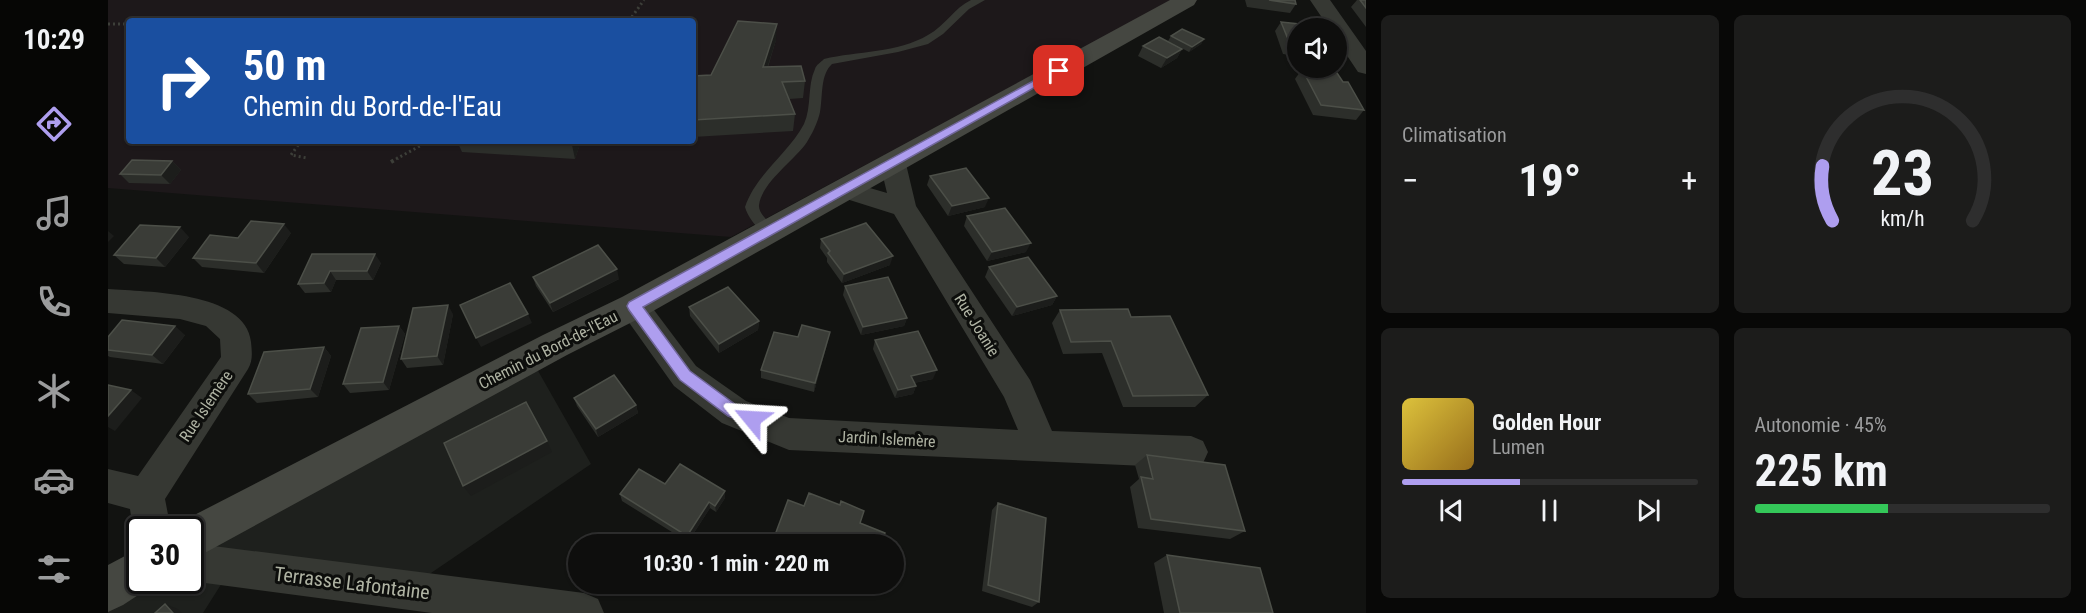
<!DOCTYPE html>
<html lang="fr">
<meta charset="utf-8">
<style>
:root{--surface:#0e0e0d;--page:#1c1c1b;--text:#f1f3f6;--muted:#9b9c9d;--line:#2e2e2e;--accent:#ae9eef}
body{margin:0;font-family:"Roboto Condensed",sans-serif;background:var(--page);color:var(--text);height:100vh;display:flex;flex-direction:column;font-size:22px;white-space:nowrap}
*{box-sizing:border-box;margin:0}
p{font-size:20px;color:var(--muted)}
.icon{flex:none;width:33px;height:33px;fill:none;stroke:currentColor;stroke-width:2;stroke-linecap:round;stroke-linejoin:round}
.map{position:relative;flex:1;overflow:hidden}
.details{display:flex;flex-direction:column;gap:15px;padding:15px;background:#080807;width:720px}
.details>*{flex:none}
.guide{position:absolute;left:18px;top:18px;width:570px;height:126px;border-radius:6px;box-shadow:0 2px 4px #0004,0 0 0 2px var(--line);background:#1a4fa0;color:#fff;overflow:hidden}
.fabs{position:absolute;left:1179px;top:18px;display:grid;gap:12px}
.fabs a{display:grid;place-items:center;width:60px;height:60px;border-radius:50%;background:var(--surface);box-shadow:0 2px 4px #0004,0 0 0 2px var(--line);font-size:30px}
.speed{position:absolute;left:18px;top:516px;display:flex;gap:12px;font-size:30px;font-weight:700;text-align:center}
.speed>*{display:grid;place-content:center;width:78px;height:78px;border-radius:50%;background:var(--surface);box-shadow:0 2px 4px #0004,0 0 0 2px var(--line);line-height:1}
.speed .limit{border:3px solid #111;border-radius:9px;background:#fff;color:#111}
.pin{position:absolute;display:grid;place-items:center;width:51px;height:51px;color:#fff;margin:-26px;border-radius:12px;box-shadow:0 3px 9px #0006}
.me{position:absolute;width:66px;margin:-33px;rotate:297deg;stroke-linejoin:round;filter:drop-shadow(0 0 4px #0008)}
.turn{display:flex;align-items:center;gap:21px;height:126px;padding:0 18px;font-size:27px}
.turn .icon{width:78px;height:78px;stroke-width:2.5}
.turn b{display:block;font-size:42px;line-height:51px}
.big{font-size:45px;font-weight:700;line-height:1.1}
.details .card{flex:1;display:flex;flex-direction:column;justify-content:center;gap:9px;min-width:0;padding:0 21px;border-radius:9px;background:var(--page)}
.details .dial{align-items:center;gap:0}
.dial svg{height:156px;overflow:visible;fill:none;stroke:var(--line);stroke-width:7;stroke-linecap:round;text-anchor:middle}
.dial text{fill:var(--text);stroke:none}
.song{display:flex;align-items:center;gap:18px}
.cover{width:72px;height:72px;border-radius:9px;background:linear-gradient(135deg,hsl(50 70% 55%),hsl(40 70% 35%))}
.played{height:6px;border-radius:3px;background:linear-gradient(90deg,var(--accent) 40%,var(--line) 40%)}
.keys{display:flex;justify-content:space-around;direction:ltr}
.heat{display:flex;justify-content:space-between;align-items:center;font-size:33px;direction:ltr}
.charge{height:9px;border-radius:4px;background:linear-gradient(90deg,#34c759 45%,var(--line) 0)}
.details .tiles{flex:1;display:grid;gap:15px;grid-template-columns:repeat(2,1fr)}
.trip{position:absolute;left:460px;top:534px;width:336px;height:60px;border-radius:30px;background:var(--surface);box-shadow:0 2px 4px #0004,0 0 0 2px var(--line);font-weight:700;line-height:60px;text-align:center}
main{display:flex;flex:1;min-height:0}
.tabs{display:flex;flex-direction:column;width:108px;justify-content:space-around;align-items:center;background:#060605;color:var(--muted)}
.tabs .icon{width:42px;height:42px}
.tabs .current{color:var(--accent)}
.tabs b{font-size:27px;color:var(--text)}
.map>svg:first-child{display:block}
</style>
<main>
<nav class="tabs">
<b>10:29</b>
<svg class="icon current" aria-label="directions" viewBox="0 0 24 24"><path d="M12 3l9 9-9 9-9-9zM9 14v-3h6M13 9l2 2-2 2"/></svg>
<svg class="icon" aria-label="music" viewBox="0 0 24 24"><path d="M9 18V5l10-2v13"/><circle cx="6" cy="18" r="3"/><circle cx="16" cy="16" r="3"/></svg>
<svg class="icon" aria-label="phone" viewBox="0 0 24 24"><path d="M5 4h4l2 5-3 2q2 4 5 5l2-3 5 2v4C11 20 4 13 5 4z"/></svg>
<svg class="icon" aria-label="climate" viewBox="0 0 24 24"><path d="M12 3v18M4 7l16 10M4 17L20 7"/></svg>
<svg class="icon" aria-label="car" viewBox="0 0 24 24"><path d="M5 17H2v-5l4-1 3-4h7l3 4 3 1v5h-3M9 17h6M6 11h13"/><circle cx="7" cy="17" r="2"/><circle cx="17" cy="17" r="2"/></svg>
<svg class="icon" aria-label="filters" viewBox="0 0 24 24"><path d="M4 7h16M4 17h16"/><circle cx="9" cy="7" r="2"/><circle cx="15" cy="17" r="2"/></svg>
</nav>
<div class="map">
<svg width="1258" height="613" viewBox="0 0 1258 613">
<rect width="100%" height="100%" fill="#121311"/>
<!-- built -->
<path fill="#1e201d" d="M425 362 483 464 298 590 119 575 95 613H0V590L32 580H82L83 540Z"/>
<!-- green -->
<path fill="#1d181a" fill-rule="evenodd" d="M0 0H1065L623 237 0 188ZM21 21H585V141H21Z"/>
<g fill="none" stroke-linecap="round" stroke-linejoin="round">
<!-- path-far1 -->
<g stroke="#3d3f39" stroke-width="3" stroke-dasharray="2 3" stroke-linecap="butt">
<path d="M521 21 536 0"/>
<path d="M0 24H21"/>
<path d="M193 141 183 155 199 158"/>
<path d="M288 159 321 141"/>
</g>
<!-- path -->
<path stroke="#3d3f39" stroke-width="4" stroke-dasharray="3 4.5" stroke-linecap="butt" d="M283 162 290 158"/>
<!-- lane -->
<path fill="#363833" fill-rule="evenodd" d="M863 0H877L861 9 835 34 820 44 790 52 724 64C712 75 715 96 712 112 710 122 704 134 699 142 687 160 654 182 651 205 650 215 664 223 669 231L662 236C651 232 640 218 637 207 648 174 680 154 696 124 704 106 699 86 707 69 708 65 713 62 716 59 749 51 790 53 820 35 837 26 846 8 863 0Z"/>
<!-- street -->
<g fill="#363833" fill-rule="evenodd">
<path d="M1202 0H1222L1258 51V74L1250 72 1228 39V28H1221Z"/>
<path d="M785 155 794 158 798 164 808 206 922 380 944 431 1083 436 1095 441 1100 452 1095 463 1083 468 681 450 614 423 566 386 515 314 511 306 515 298 526 294 537 298 588 366 638 401 681 418 910 430 896 397 786 214 729 196 725 190 729 184 738 181 779 193 772 164 776 158Z"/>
<path d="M0 289C38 292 138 291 143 342 144 353 145 360 140 369L57 499 63 530H32V543L25 530 22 509 0 503V469L30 476 113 357 112 339 98 326 72 319 0 313Z"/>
<path d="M82 543 476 593 490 599 496 613H324L82 581Z"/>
</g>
<!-- secondary -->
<g fill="#454741" fill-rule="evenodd">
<path d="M1062 0H1089L1086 5 538 315 459 355 82 561V530H66L67 525 435 335 514 297Z"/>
<path d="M32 548V580H49L47 584 15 605 0 612V565Z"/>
</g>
</g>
<!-- wall -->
<g fill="#2c2e2a">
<path d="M1137 0H1187L1188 4 1182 13 1139 7Z"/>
<path d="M1249 0H1258V27L1243 7Z"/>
<path d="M1173 22 1190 28V56L1175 54 1167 31Z"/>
<path d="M1063 36 1096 39 1093 44 1081 52 1060 41Z"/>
<path d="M668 40 660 67 697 81 695 98 681 99 687 114 685 131 585 137V76L603 75Z"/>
<path d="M1035 46 1074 49 1069 58 1053 68 1030 56Z"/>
<path d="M1194 69 1235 82 1256 110 1248 120 1205 115 1187 79Z"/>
<path d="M349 141H473L467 159 354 152Z"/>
<path d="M64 161 73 170 62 184 21 183 12 174Z"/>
<path d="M822 176 877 207 840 216 819 185Z"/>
<path d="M859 216 918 252 879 261 856 226Z"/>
<path d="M183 233 156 273 94 267 85 258 130 238Z"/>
<path d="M81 237 57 267 16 264 6 255Z"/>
<path d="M713 239 782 265 734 283 719 262V258L712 248Z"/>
<path d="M204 254 273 263 265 280H228L223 292 197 293 190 284Z"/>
<path d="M881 267 949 296 944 305 904 316 877 277Z"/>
<path d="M425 277 511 279 445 312 428 286Z"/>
<path d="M737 286 799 318 796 326 753 335 735 295Z"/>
<path d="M581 307 651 321 650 330 611 353 582 316Z"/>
<path d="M952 310 1100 395 1087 407H1015L994 353 955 354 944 323Z"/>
<path d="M345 314 335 365 299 368 293 359Z"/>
<path d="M291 326 297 334 281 390 242 393 235 384Z"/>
<path d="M722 332 706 392 653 378V370L690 337Z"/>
<path d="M77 335 55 364 2 357 0 356V337Z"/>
<path d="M767 340 825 379 806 383 808 386 805 394 787 398 765 349Z"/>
<path d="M216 347 223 356 210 397 149 403 140 394Z"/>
<path d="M466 398 528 405 530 413 490 437 469 406Z"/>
<path d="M1039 455 1137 531 1122 539 1030 528 1022 487 1031 479 1027 465Z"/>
<path d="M557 484 617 498 608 512 602 508 580 542 514 501 512 494Z"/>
<path d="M890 503 931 602 924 607 874 591 884 510Z"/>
<path d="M1059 555 1165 613H1056L1046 563Z"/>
<path d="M709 584H717L716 587Z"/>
</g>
<!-- shaded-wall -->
<g fill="#1c1d1b">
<path d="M669 24 668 40 654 84 655 67Z"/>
<path d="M1096 39 1093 44 1081 52 1084 47Z"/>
<path d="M1074 49 1069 58 1053 68 1059 58Z"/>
<path d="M465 141H473L467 159 464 145Z"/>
<path d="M64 161 73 170 62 184 53 175Z"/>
<path d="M881 198 877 207 840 216 844 206Z"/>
<path d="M176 224 183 233 156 273 148 263Z"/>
<path d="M72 227 81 237 57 267 48 258Z"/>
<path d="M0 231 6 236 0 242Z"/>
<path d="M923 243 918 252 879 261 884 252Z"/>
<path d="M267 254 273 263 265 280 259 271Z"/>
<path d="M785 256 782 265 734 283 736 274Z"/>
<path d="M509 269 511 279 445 312 442 303Z"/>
<path d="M222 271 228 280 223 292 216 283Z"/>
<path d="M949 296 944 305 904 316 909 307Z"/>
<path d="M340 305 345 314 335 365 329 356Z"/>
<path d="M420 314 424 323 373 347 368 338Z"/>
<path d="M799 318 796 326 753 335 755 327Z"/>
<path d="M651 321 650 330 611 353V344Z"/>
<path d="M67 326 77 335 55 364 44 355Z"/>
<path d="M291 326 297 334 281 390 275 382Z"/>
<path d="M722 332 720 341 706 392 707 383Z"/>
<path d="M216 347 223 356 210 397 202 389Z"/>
<path d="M829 370 825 379 800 384 803 376Z"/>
<path d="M808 386 805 394 787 398 790 390Z"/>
<path d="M23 390 34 398 7 431 0 427V416Z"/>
<path d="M528 405 530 413 490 437 488 429Z"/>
<path d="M439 441 444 452 363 496 355 486Z"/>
<path d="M617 491V498L608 512 607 506Z"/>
<path d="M601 502 602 508 580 542 579 536Z"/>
<path d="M57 604 70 609 74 613H65Z"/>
</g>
<!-- building -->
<g fill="#3a3c37" stroke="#4c4f48" stroke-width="1.5">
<path d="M1161 0H1187L1188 4Z"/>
<path d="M1252 0H1258V8Z"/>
<path d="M630 21 669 24 655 67 693 66 697 81 674 82 687 114 585 120V76L603 75Z"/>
<path d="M1173 22 1201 25 1202 28H1190V45L1182 44Z"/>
<path d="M1074 29 1096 39 1084 47 1063 36Z"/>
<path d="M1051 37 1074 49 1059 58 1035 46Z"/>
<path d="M1194 69 1229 73 1235 82H1240L1256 110 1213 105Z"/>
<path d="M395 141H465L464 145Z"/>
<path d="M24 160 64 161 53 175 12 174Z"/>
<path d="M858 168 881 198 844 206 822 176Z"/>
<path d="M897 208 923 243 884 252 859 216Z"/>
<path d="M143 221 176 224 148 263 85 258 102 235 130 238Z"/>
<path d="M758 223 785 256 736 274 720 253 722 251 713 239Z"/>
<path d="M32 225 72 227 48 258 6 255Z"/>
<path d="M490 245 509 269 442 303 425 277Z"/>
<path d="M204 254H267L259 271H222L216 283 190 284Z"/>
<path d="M920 257 949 296 909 307 881 267Z"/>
<path d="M780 277 799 318 755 327 737 286Z"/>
<path d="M402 283 420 314 368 338 352 305Z"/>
<path d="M620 287 651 321 611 344 581 307Z"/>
<path d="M340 305 329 356 293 359 305 308Z"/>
<path d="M1020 309 1023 317 1062 316 1100 395 1025 396 1003 341 963 342 952 310Z"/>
<path d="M14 320 67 326 44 355 0 350V337Z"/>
<path d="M694 325 722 332 707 383 653 370 666 332 690 337Z"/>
<path d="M291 326 275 382 235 384 253 328Z"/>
<path d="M810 331 829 370 803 376 808 386 790 390 767 340Z"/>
<path d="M216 347 202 389 140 394 156 352Z"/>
<path d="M506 375 528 405 488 429 466 398Z"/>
<path d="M0 385 23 390 0 416Z"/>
<path d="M418 402 439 441 355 486 336 443Z"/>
<path d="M1039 455 1117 465 1137 531 1043 519 1033 477 1045 479Z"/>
<path d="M572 464 617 491 607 506 601 502 579 536 512 494 531 469 557 484Z"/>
<path d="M701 493 732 505 733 501 756 511 752 523 777 533 774 544H668L664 543 680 500 696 506Z"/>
<path d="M890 503 938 518 931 602 880 585Z"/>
<path d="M1059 555 1152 568 1165 613H1072Z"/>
<path d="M57 604 65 613H47Z"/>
</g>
<!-- route -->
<path fill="#ae9eef" stroke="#71679b" stroke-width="1.5" d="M947 69 956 71 535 307 582 371 631 407 650 414 652 419 650 424 644 426 620 416 572 380 521 310 519 306 521 302Z"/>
<g text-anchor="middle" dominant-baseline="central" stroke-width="6" stroke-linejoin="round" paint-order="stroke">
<!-- street labels -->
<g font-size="16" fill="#afb3a3" stroke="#0d0e0c">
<text transform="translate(869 325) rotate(58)">Rue Joanie</text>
<text transform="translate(440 350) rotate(-27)">Chemin du Bord-de-l'Eau</text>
<text transform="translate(98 406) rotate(-56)">Rue Islemère</text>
<text transform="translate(779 439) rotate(3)">Jardin Islemère</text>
</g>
<!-- near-street labels -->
<g font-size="20" fill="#afb3a3" stroke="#0d0e0c">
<text transform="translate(244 583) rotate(7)">Terrasse Lafontaine</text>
</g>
</g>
</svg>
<div class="fabs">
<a><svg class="icon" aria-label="sound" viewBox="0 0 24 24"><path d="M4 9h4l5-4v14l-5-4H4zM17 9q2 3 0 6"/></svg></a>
</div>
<div class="speed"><div class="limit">30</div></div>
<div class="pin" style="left:951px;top:71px;background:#d93025"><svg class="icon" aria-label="arrive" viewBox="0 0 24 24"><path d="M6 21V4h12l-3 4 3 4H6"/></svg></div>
<svg class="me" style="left:644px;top:419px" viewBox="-20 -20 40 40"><path d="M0-17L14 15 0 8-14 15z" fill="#ae9eef" stroke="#fff" stroke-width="4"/></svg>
<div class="trip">10:30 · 1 min · 220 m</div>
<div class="guide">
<div class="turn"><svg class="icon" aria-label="right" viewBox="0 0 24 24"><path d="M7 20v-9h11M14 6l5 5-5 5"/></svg><div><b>50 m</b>Chemin du Bord-de-l'Eau</div></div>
</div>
</div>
<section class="details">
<div class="tiles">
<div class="card"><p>Climatisation</p>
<div class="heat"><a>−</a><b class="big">19°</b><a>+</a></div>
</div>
<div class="card dial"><svg viewBox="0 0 100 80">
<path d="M14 69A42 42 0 1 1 86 69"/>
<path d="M14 69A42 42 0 0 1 9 41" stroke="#ae9eef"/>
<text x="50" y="56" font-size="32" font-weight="700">23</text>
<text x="50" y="72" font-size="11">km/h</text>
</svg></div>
<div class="card">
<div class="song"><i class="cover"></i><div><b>Golden Hour</b><p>Lumen</p></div></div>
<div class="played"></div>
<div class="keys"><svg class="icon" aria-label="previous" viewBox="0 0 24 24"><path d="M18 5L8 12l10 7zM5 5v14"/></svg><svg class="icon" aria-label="pause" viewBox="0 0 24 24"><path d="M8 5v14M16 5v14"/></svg><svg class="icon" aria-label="next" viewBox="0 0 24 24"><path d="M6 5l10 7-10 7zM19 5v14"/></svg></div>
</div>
<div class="card"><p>Autonomie · 45%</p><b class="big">225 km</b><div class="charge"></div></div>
</div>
</section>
</main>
